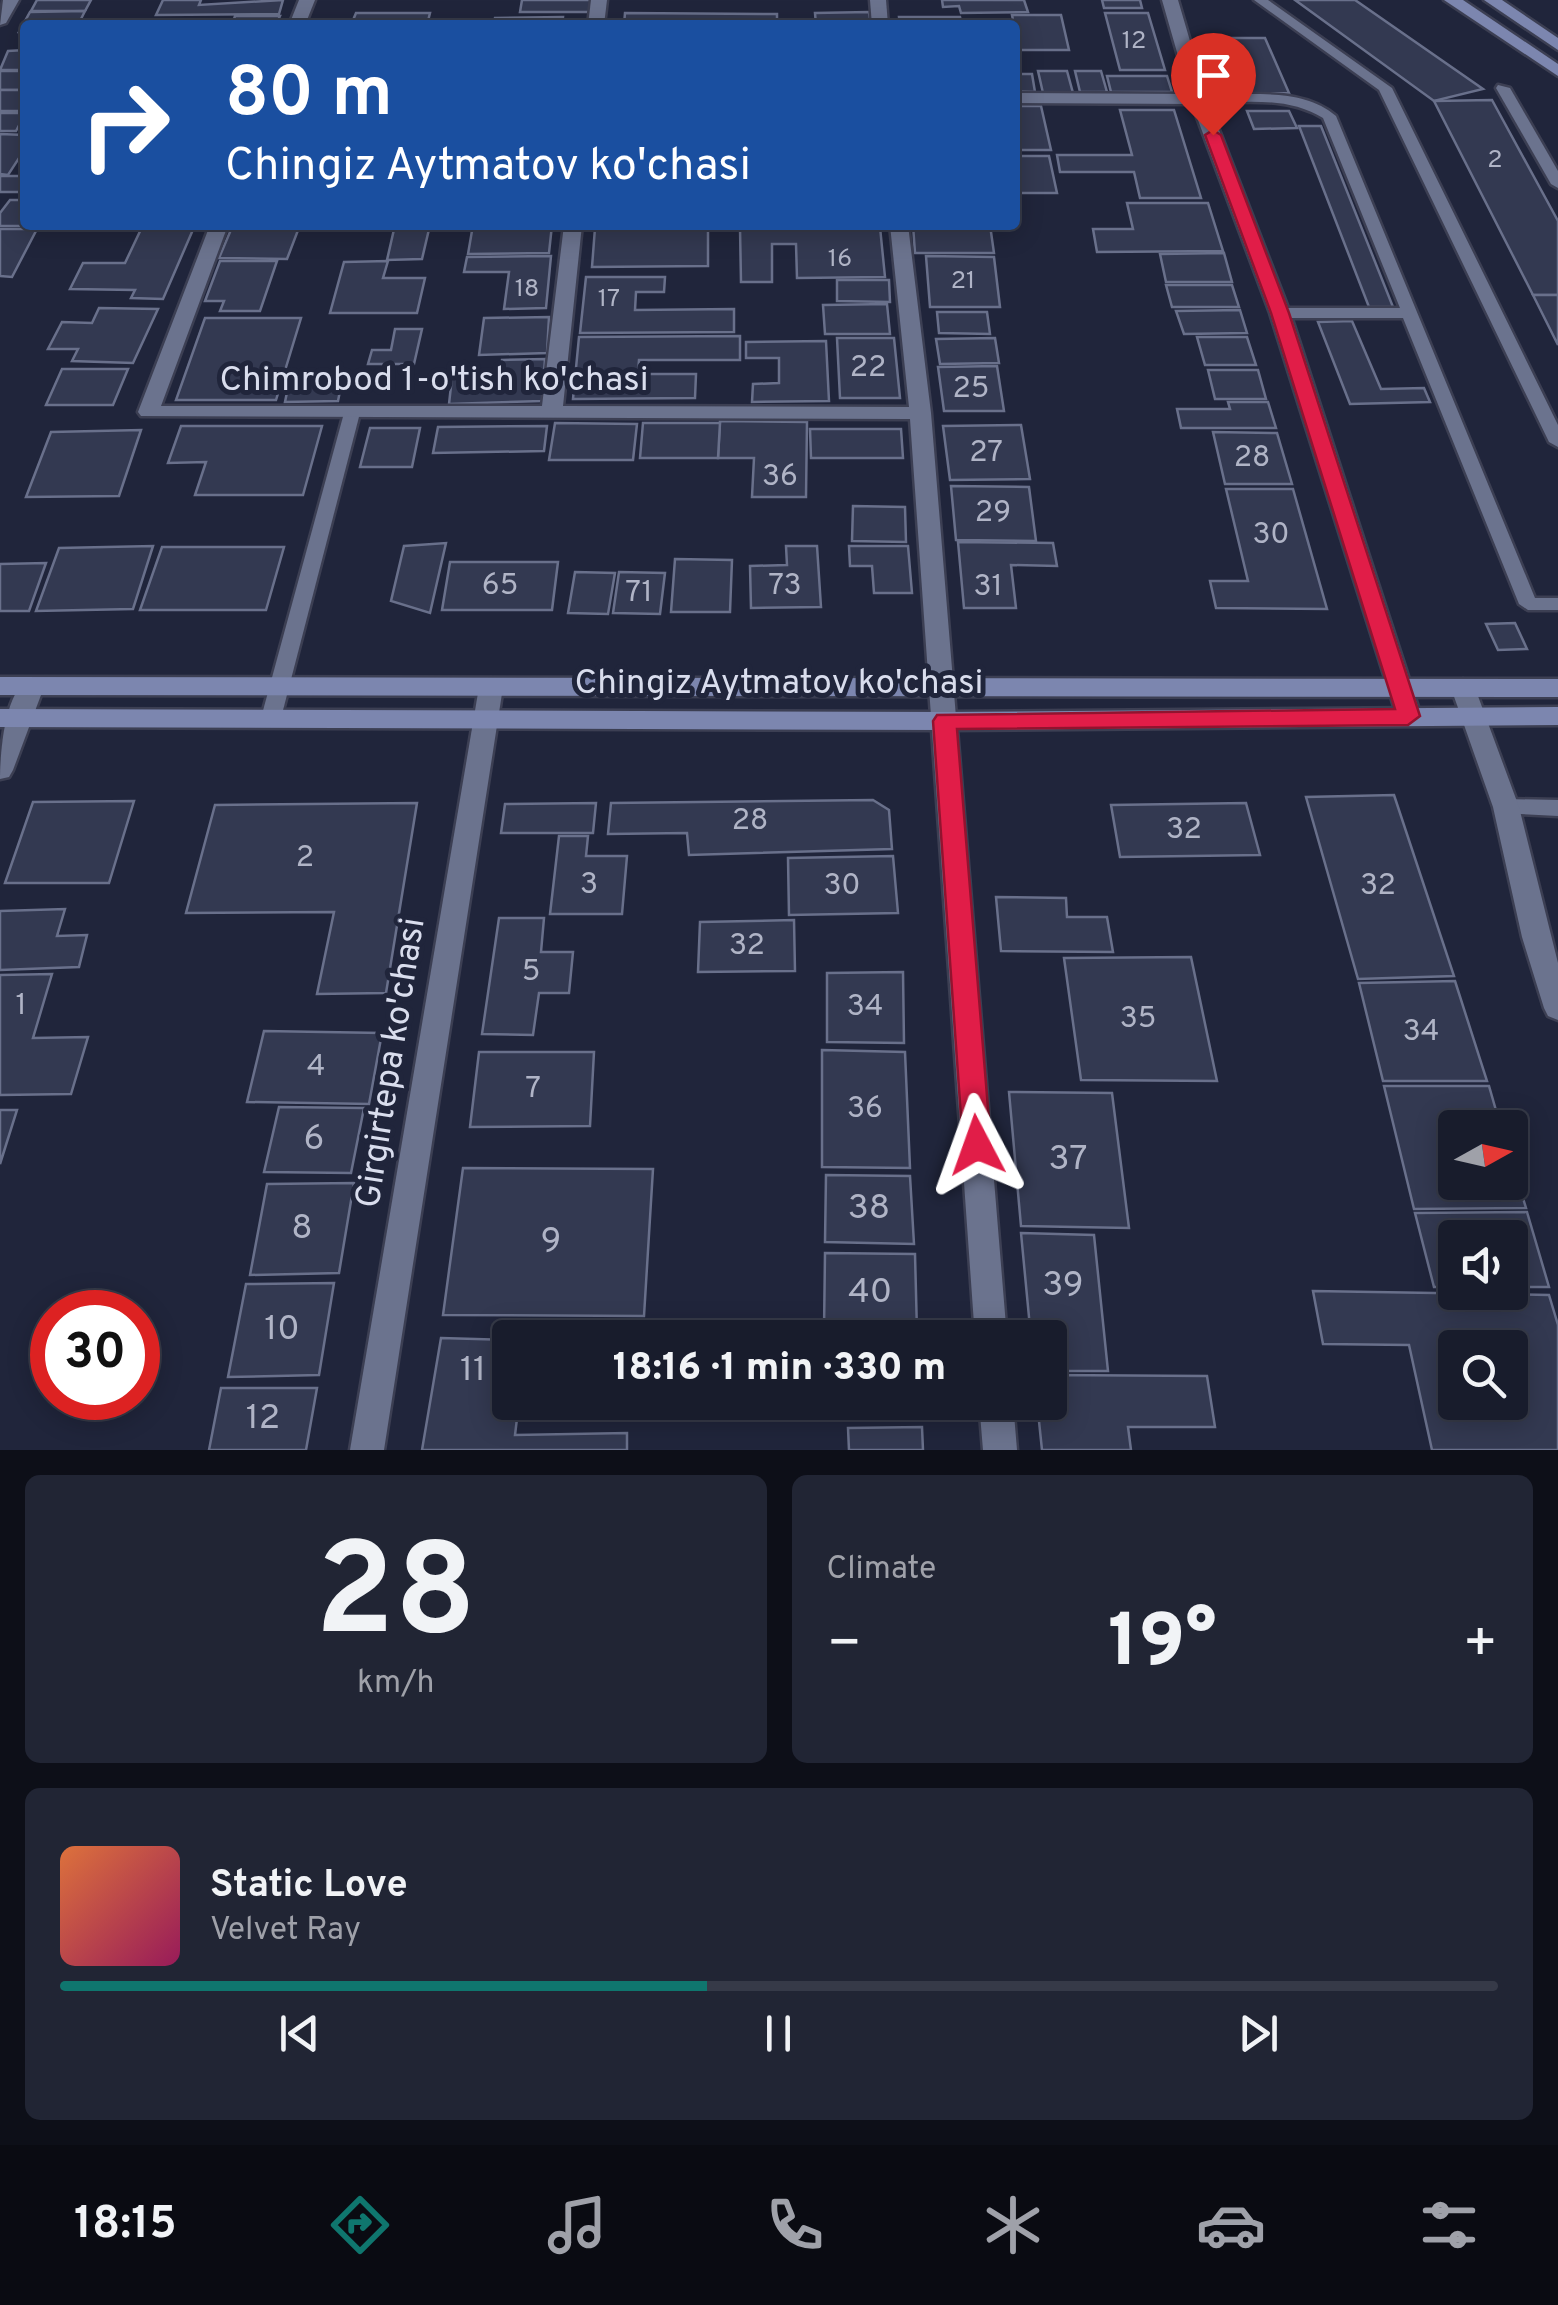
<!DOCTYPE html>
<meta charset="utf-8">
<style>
:root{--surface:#181c2c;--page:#212534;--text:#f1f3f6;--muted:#9fa1a9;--line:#363a48;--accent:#0f766e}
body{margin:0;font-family:Overpass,sans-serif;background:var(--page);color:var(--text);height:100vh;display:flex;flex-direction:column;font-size:38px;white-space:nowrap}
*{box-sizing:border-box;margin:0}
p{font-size:32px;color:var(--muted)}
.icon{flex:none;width:55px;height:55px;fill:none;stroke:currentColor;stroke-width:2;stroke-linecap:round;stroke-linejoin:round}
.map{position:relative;height:1450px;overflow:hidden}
.side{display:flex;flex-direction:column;gap:25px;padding:25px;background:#0d0f18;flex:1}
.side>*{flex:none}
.banner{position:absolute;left:20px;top:20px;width:1000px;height:210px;border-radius:10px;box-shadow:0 5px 25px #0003,0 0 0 2px var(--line);background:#1a4fa0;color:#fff;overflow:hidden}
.needle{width:65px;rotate:82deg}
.buttons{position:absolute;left:1438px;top:1110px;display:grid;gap:20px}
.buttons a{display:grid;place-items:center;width:90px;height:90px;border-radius:10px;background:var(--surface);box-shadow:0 5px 25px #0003,0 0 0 2px var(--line);font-size:50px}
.speed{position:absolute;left:30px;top:1290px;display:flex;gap:20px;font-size:50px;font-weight:700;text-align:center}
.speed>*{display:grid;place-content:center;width:130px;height:130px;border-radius:50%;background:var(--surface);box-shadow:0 5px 25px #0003,0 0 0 2px var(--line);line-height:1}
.speed .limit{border:15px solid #d22;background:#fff;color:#111}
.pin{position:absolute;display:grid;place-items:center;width:85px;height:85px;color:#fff;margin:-102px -42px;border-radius:50% 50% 50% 0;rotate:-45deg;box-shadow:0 0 10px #0007}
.pin .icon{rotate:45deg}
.me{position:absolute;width:110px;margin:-55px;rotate:356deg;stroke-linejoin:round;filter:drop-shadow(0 0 8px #0008)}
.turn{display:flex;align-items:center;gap:35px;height:210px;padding:0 40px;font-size:45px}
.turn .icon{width:130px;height:130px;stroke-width:2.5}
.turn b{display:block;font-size:70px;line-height:85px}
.big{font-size:75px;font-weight:800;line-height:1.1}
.side .widget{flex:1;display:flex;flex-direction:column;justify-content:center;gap:15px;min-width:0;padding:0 35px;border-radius:15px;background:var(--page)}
.side .dial{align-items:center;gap:0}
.dial b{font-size:130px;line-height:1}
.song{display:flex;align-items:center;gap:30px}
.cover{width:120px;height:120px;border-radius:15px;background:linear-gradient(135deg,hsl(20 70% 55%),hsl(330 70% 35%))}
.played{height:10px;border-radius:5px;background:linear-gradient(90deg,var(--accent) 45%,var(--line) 45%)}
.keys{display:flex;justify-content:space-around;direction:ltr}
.heat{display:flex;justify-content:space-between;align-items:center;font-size:55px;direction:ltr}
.side .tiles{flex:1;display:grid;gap:25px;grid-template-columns:1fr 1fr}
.widget:last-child{grid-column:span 2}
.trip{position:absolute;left:492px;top:1320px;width:575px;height:100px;border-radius:10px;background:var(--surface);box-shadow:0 5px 25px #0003,0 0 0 2px var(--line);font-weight:800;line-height:100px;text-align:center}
.dock{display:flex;height:160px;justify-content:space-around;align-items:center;background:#0a0b12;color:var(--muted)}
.dock .icon{width:70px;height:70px}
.dock .active{color:var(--accent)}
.dock b{font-size:45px;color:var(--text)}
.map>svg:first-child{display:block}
</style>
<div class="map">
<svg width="1558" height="1450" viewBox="0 0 1558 1450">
<rect width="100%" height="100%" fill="#20253b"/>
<!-- building -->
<g fill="#333951" stroke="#69708b" stroke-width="2.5" fill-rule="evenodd">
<path d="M37 0H91L85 11H31Z"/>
<path d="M163 0H201L199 5 283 0 279 14 156 15Z"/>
<path d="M522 0H592L591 12H520Z"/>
<path d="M942 0H1024L1028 12 961 13 959 6 943 7Z"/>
<path d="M1102 0H1140L1142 8H1104Z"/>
<path d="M1295 0H1355L1483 89 1434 101Z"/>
<path d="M85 11 78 25H25V32H19L30 12Z"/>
<path d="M869 12 871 25H816L815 13Z"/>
<path d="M356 13H430L427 25H351Z"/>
<path d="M625 13 777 14V25H624Z"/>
<path d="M1105 13H1148L1165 70H1120Z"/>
<path d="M1012 15H1061L1069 50H1019Z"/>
<path d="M235 16H280L276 25H232Z"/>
<path d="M563 17 562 25H494L495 18Z"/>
<path d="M899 17H960L962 25H900Z"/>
<path d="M1214 38H1265L1289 93 1237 94Z"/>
<path d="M25 50V70H0L8 51Z"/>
<rect x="0" y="71" width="25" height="19"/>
<path d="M1038 71H1067L1073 93H1043Z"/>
<path d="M1075 71H1101L1107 92H1080Z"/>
<path d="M1015 74H1032L1035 92 1015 91Z"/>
<path d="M1107 76H1167L1172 92H1111Z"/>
<rect x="0" y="90" width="25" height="21"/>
<path d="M1492 100 1558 221V295H1533L1434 101Z"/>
<path d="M1015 106H1041L1051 150H1015Z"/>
<path d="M1120 110H1174L1201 198H1140L1134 172H1060L1057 155H1132Z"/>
<path d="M1247 111H1289L1297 128 1254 129Z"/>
<path d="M0 113H25V114L16 131H0Z"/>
<path d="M1299 126H1321L1393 307H1369Z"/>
<path d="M0 134 25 135V149L8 175 0 174Z"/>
<path d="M1015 156H1049L1057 193H1015Z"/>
<rect x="0" y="176" width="25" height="16"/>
<path d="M10 200H25V225L37 226H0V213Z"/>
<path d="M1127 203H1208L1223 251 1097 252 1093 229H1133Z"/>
<path d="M143 225H195L163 299 131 298 135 290 70 289 83 263H125Z"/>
<path d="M233 225H300L287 259 219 258Z"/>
<path d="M395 225H430L422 259 387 260Z"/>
<path d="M473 225H552L549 253 468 254Z"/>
<path d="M913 225H990L994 253H915Z"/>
<path d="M708 226V266L592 267 595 228Z"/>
<path d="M880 227 885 277 797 278 796 244H772V282H741L740 228Z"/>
<path d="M0 229H37L12 277 0 276Z"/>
<path d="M1224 253 1232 282H1166L1160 254Z"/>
<path d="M551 256 546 308 504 309 509 272H464L467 257Z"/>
<path d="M926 256 994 257 1000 307H930Z"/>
<path d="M220 261H277L260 311H220L224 301H205Z"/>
<path d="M388 261 383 278H425L417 313H330L344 262Z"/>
<path d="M586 277H665L664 292H636L635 310 734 309V332L580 333Z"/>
<path d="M837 280H889L890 302 837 301Z"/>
<path d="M1166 285H1232L1239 307H1172Z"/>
<path d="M1533 295H1558V345Z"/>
<path d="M887 304 890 334H825L823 305Z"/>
<path d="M99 308 158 309 133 363 72 361 78 349H48L62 322 92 323Z"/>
<path d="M1240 310 1247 333 1184 334 1176 311Z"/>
<path d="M937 312H987L990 334 939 333Z"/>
<path d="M549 317 547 353 479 355 484 318Z"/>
<path d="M205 318H301L276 400H176Z"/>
<path d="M1352 321 1381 389 1424 388 1430 402 1350 404 1318 322Z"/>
<path d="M395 329H422L414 364H368L372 350H391Z"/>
<path d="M740 336V360H639L638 374H696L695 398 573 399 579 337Z"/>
<path d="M1197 337H1247L1256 365H1205Z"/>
<path d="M837 338H894L900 398H840Z"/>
<path d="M995 338 999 363 940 364 936 339Z"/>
<path d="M826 341 829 401 752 402 753 384 779 383V358H746V342Z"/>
<path d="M545 359 542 401 449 404 452 377 500 376 502 360Z"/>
<path d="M997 366 1004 411H944L938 367Z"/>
<path d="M62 369H128L113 405H46Z"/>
<path d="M1208 370H1258L1266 399H1215Z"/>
<path d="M343 376 338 401 285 402 290 378Z"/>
<path d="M1228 402H1268L1276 428H1181L1177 409H1230Z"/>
<path d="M720 421 807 422 806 497H752L754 458H718Z"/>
<path d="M555 423 637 424 633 460H549Z"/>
<path d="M643 423H720L718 458H640Z"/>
<path d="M1021 425 1030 479 950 480 943 426Z"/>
<path d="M181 426H322L303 495H195L206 462 168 463Z"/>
<path d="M547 426 544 451 433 453 438 427Z"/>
<path d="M370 428H420L412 467H360Z"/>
<path d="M810 429H901L903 458H811Z"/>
<path d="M141 430 119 496 26 497 51 432Z"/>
<path d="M1213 432 1277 433 1292 484H1225Z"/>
<path d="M951 486 1029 487 1036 541 956 540Z"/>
<path d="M1226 489H1293L1327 609 1216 608 1210 581H1248Z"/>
<path d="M853 506 905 507 906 542 852 541Z"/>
<path d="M958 542 1053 543 1057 566 1011 565 1016 608H964Z"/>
<path d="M446 543 430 613 391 601 404 546Z"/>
<path d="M153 546 133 609 36 611 59 548Z"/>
<path d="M786 546H817L821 607 751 608 750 566 787 565Z"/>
<path d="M849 546H908L912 593H874L872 566H850Z"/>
<path d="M162 547H284L266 610H140Z"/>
<path d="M675 559 732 560 730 612H671Z"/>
<path d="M450 562H558L552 610H442Z"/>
<path d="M46 563 29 611H0V564Z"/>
<path d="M575 572 615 573 608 614 568 613Z"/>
<path d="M619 572 665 573 660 614 613 613Z"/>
<path d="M1515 623 1527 649 1498 650 1486 624Z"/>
<path d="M1394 795 1454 976 1358 979 1306 797Z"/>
<path d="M873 800 889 810 892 849 689 855 687 833 608 834 611 803Z"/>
<path d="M134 801 109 883H5L33 802Z"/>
<path d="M417 803 386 993 317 994 334 912 186 913 215 805Z"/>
<path d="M596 803 593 833H501L505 804Z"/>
<path d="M1246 803 1260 855 1120 857 1111 805Z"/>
<path d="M559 836H588L586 856H627L622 914H550Z"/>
<path d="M893 856 898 913 789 915 788 858Z"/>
<path d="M996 897 1066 898 1067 917H1107L1113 952 1001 951Z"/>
<path d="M65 909 57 936 87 935 79 967 0 970V911Z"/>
<path d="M499 918H544L541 952H573L569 993H539L533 1035 482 1034Z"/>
<path d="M794 920 795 971 698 972 700 922Z"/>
<path d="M1191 957 1217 1081 1081 1080 1064 958Z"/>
<path d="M903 972 904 1043 827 1042V973Z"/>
<path d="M52 974 33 1038 88 1037 71 1094 0 1095V975Z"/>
<path d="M1455 981 1487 1081H1383L1359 983Z"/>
<path d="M264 1031 382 1033 369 1104 247 1102Z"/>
<path d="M822 1050 905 1052 910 1168 822 1167Z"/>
<path d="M479 1052H594L590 1126 470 1127Z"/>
<path d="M1384 1086H1489L1501 1128H1455V1182H1510V1156L1526 1208 1414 1209Z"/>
<path d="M1009 1092 1112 1093 1129 1228 1021 1226Z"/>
<path d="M279 1107 364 1108 351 1173 264 1172Z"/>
<path d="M0 1110H17L0 1164Z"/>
<path d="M463 1168 653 1169 644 1316 443 1315Z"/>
<path d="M826 1175 910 1176 914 1244 825 1242Z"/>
<path d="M354 1183 339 1273 250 1275 267 1184Z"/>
<path d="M1527 1212 1549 1287H1510V1238H1455V1287H1434L1415 1213Z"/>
<path d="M1021 1233 1094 1235 1108 1371H1050V1338H1031Z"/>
<path d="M825 1253 915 1254 917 1332 824 1331Z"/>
<path d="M334 1283 319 1375 228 1377 246 1284Z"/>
<path d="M1313 1291 1549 1295 1558 1325V1450H1432L1409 1345 1323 1344ZM1455 1348H1510V1402H1455Z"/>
<path d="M441 1338 510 1340V1402H519L515 1435 627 1433V1450H422Z"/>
<path d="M1050 1375 1207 1376 1215 1427H1128L1131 1450H1042L1037 1402H1050Z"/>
<path d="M221 1388H317L306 1450H209Z"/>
<path d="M752 1402H921V1416L752 1418Z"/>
<path d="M922 1427 923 1450H849L848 1428Z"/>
</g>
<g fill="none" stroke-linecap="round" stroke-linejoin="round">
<defs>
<g id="lane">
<path d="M1254 0H1268L1392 88 1558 425V447L1549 442 1379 90Z"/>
<path d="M1498 85 1510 88 1558 171V188L1551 184 1496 88Z"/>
<path d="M1249 94C1279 94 1312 95 1336 116L1535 598H1558V610H1528L1519 604 1403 318H1280L1272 313 1280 308H1400L1323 118C1286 95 1241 103 1199 103L1192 99 1199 95Z"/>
<path d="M352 408 360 413 281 718 271 725 261 718 344 413Z"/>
<path d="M1506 799 1558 800V816L1499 813 1496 807 1499 801Z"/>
</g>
<g id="street">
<path d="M3 0H19L6 23 0 25Z"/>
<path d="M299 0H315L305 25H289Z"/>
<path d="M591 0H607L604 25H588Z"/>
<path d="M870 0H886L888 25H872Z"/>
<path d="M1162 0H1178L1207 99 1290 313 1421 716 1418 722H1400L1397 716 1270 313 1192 104 1015 103V93L1189 94Z"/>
<path d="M210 225H228L161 406H542L564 225H582L563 406 909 407 890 225H908L931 413 1007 1338H975L910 419 141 416 138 412Z"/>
<path d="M32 678 44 687 13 770 9 777 0 779C0 755 4 687 32 678Z"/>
<path d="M491 678 503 687 384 1450H350L479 687Z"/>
<path d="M1463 679 1475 688 1519 807 1558 963V1020L1548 1016 1544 1008 1522 937 1493 807 1451 688Z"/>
<path d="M979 1402H1013L1017 1450H983Z"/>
</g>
<g id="secondary">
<path d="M1444 0H1463L1558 64V76Z"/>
<path d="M1484 0H1502L1558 38V50Z"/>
<path d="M0 677 1558 679V697L0 695Z"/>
<path d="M1558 707V725L945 730 0 727V709L945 712Z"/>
</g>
</defs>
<!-- lane casing -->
<use href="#lane" stroke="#3c3f53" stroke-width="5"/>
<!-- street casing -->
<use href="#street" stroke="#3c3f53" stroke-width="5"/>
<!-- secondary casing -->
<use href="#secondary" stroke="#3c3f53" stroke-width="5"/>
<!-- lane -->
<use href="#lane" fill="#6b738e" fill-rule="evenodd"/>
<!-- street -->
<use href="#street" fill="#6b738e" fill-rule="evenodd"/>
<!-- secondary -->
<use href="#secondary" fill="#7c86af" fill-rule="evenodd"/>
</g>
<!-- route -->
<path fill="#e11d48" stroke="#92132f" stroke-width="2.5" d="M1213 130 1221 135 1289 313 1420 716 1408 725 957 729 991 1145 987 1154 977 1157 967 1154 963 1145 933 721 937 715 1395 709 1271 313 1205 135Z"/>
<g text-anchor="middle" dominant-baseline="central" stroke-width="10" stroke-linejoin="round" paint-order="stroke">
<!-- far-number labels -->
<g font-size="25" fill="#b0b4c6">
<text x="1134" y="42">12</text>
<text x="1495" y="161">2</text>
<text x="840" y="260">16</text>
<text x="963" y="282">21</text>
<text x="527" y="290">18</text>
<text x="609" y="300">17</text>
</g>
<!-- number labels -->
<g font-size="30" fill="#b0b4c6">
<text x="868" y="368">22</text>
<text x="971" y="389">25</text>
<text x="986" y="453">27</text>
<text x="1252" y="458">28</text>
<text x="780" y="477">36</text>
<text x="993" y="513">29</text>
<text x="1271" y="535">30</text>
<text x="500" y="586">65</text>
<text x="785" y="586">73</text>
<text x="988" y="587">31</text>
<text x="639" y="593">71</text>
<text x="750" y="821">28</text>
<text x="1184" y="830">32</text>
<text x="305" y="858">2</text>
<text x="589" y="885">3</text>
<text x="842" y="886">30</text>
<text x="1378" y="886">32</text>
<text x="747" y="946">32</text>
<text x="531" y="972">5</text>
<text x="21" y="1006">1</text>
<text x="865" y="1007">34</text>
<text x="1138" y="1019">35</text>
<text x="1421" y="1032">34</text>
<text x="316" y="1067">4</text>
<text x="533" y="1089">7</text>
<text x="865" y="1109">36</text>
</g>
<!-- street labels -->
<g font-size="35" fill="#d9dded" stroke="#20253b">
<text x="434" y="381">Chimrobod 1-o'tish ko'chasi</text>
<text x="779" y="684">Chingiz Aytmatov ko'chasi</text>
<text transform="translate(392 1063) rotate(-81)">Girgirtepa ko'chasi</text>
</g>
<!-- near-number labels -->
<g font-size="35" fill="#b0b4c6">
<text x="314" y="1140">6</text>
<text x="1068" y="1160">37</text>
<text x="869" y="1209">38</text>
<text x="302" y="1229">8</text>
<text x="551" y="1242">9</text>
<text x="1063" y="1286">39</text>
<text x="870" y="1293">40</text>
<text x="282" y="1330">10</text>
<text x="473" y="1371">11</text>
<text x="263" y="1419">12</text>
</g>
</g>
</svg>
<div class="buttons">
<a><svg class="needle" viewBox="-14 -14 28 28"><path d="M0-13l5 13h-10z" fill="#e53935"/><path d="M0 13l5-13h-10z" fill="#9fa1a9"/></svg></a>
<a><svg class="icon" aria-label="sound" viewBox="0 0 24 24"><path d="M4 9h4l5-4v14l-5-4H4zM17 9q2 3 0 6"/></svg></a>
<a><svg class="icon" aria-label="search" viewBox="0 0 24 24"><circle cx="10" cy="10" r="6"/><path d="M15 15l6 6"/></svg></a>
</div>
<div class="speed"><div class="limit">30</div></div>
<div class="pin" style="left:1213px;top:135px;background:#d93025"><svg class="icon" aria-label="arrive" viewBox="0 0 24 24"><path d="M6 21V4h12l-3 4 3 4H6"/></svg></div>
<svg class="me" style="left:977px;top:1145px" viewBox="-20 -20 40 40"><path d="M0-17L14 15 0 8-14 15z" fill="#e11d48" stroke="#fff" stroke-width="4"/></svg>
<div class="trip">18:16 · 1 min · 330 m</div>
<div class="banner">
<div class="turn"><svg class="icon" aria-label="right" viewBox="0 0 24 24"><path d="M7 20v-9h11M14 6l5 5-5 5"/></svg><div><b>80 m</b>Chingiz Aytmatov ko'chasi</div></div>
</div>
</div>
<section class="side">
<div class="tiles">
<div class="widget dial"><b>28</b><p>km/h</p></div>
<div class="widget"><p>Climate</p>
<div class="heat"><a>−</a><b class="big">19°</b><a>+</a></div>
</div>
<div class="widget">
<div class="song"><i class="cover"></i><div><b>Static Love</b><p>Velvet Ray</p></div></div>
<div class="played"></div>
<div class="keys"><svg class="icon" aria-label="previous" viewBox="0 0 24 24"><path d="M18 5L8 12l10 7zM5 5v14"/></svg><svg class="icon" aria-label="pause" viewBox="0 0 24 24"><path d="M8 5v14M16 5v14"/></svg><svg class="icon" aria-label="next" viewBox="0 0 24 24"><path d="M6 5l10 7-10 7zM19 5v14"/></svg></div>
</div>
</div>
</section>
<nav class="dock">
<b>18:15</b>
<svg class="icon active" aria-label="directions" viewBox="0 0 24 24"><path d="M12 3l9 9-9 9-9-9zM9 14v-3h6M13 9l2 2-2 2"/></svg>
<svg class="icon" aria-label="music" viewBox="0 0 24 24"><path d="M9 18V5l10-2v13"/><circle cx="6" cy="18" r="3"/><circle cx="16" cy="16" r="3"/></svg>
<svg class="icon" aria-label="phone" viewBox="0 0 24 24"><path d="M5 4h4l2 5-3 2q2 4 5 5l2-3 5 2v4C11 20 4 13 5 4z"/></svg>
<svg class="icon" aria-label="climate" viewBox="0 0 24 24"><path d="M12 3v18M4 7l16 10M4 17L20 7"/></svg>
<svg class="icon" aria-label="car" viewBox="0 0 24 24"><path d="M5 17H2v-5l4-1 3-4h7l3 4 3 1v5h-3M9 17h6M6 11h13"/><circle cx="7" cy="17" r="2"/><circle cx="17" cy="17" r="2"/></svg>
<svg class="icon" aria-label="filters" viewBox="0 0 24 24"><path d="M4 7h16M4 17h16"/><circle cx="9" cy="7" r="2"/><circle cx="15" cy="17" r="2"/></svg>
</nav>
